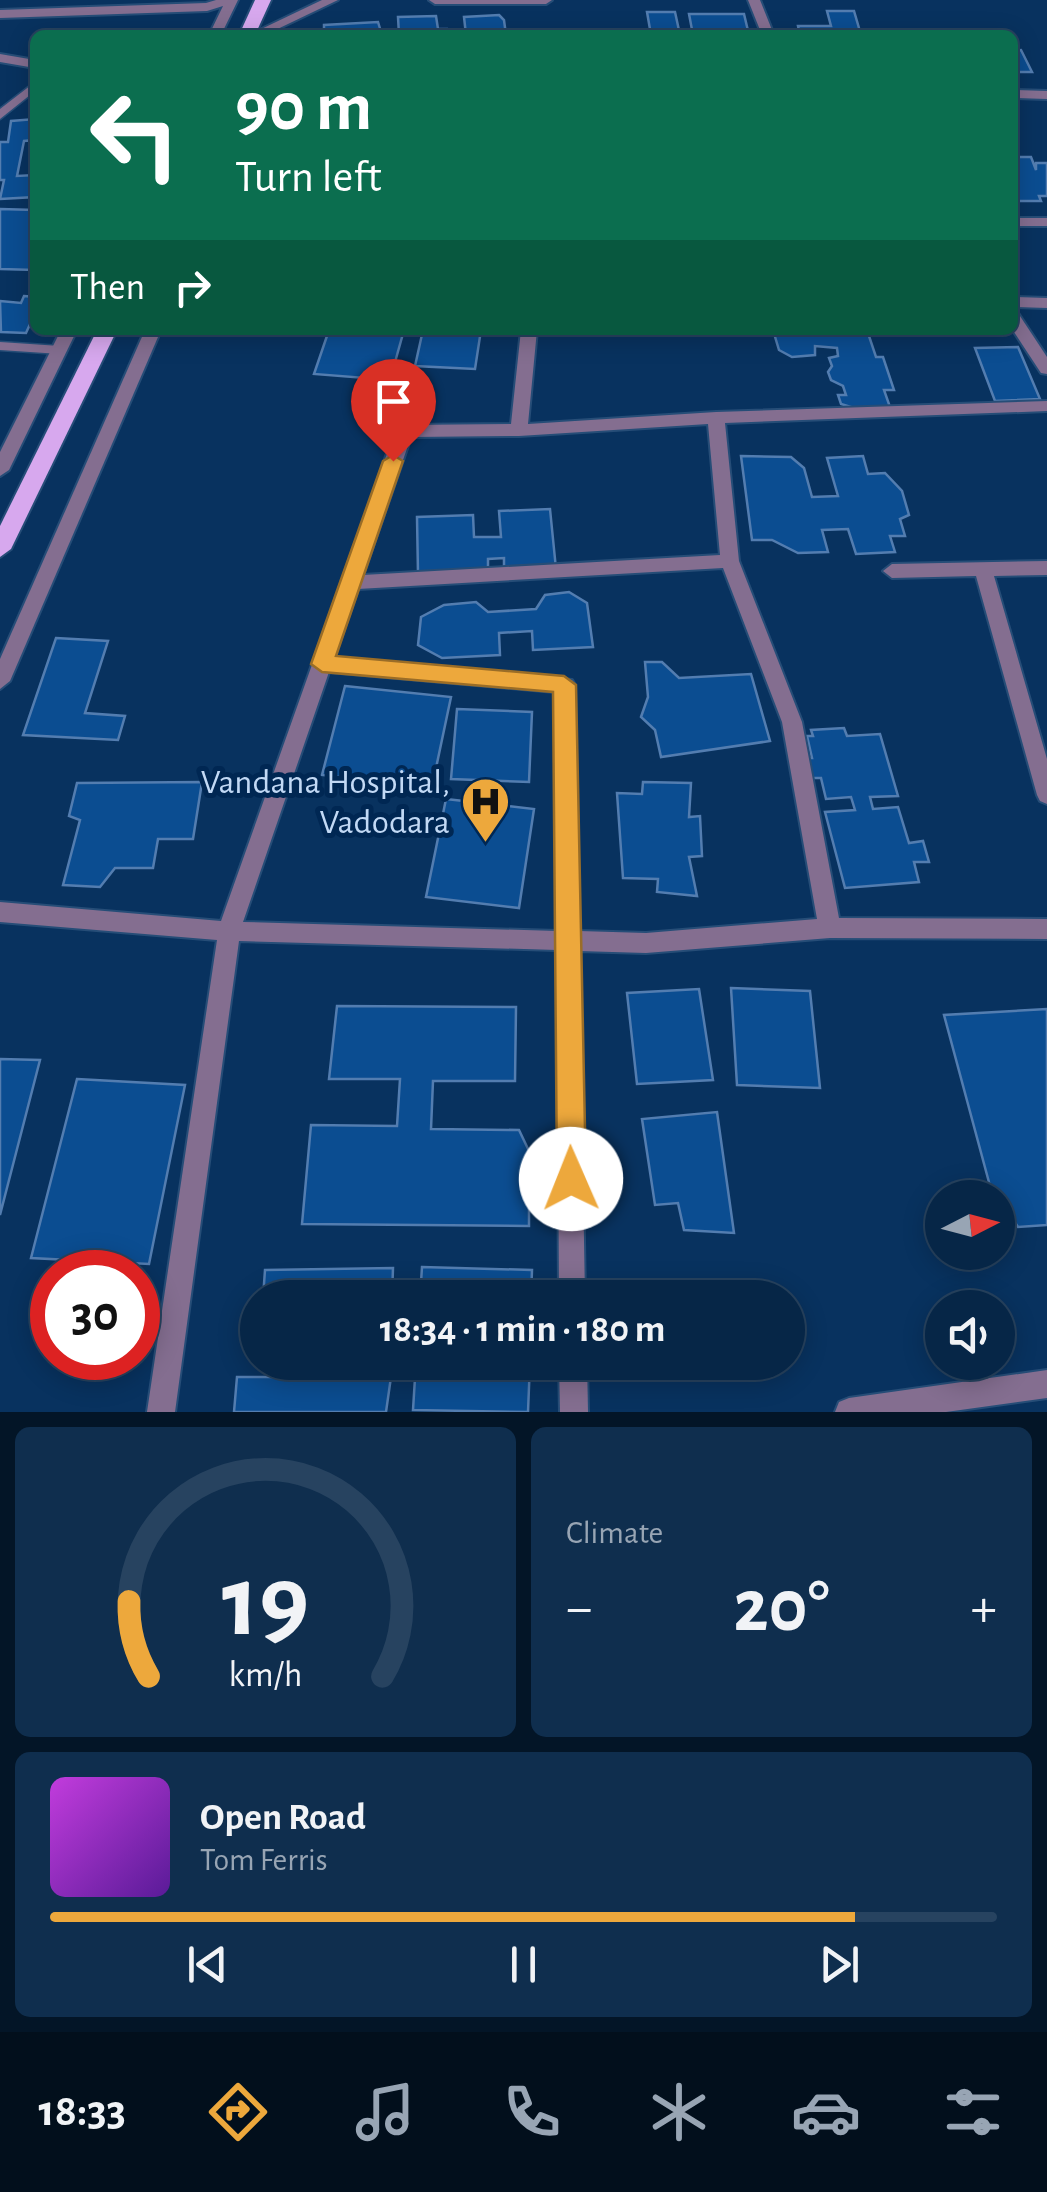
<!DOCTYPE html>
<meta charset="utf-8">
<style>
:root{--surface:#062647;--page:#0f2e4e;--text:#f1f3f6;--muted:#98a5b4;--line:#274360;--accent:#eda83c}
body{margin:0;font-family:"Alegreya Sans",sans-serif;background:var(--page);color:var(--text);height:100vh;display:flex;flex-direction:column;font-size:38px;white-space:nowrap}
*{box-sizing:border-box;margin:0}
p{font-size:32px;color:var(--muted)}
.icon{flex:none;width:55px;height:55px;fill:none;stroke:currentColor;stroke-width:2;stroke-linecap:round;stroke-linejoin:round}
.map{position:relative;height:1412px;overflow:hidden}
.panel{display:flex;flex-direction:column;gap:15px;padding:15px;background:#031527;flex:1}
.panel>*{flex:none}
.banner{position:absolute;left:30px;top:30px;width:988px;height:305px;border-radius:15px;box-shadow:0 5px 25px #0003,0 0 0 2px var(--line);background:#0b6e4f;color:#fff;overflow:hidden}
.needle{width:65px;rotate:84deg}
.controls{position:absolute;left:925px;top:1180px;display:grid;gap:20px}
.controls a{display:grid;place-items:center;width:90px;height:90px;border-radius:50%;background:var(--surface);box-shadow:0 5px 25px #0003,0 0 0 2px var(--line);font-size:50px}
.speed{position:absolute;left:30px;top:1250px;display:flex;gap:20px;font-size:50px;font-weight:700;text-align:center}
.speed>*{display:grid;place-content:center;width:130px;height:130px;border-radius:50%;background:var(--surface);box-shadow:0 5px 25px #0003,0 0 0 2px var(--line);line-height:1}
.speed .limit{border:15px solid #d22;background:#fff;color:#111}
.pin{position:absolute;display:grid;place-items:center;width:85px;height:85px;color:#fff;margin:-102px -42px;border-radius:50% 50% 50% 0;rotate:-45deg;box-shadow:0 0 10px #0007}
.pin .icon{rotate:45deg}
.me{position:absolute;width:110px;margin:-55px;rotate:359deg;stroke-linejoin:round;filter:drop-shadow(0 0 8px #0008)}
.turn{display:flex;align-items:center;gap:35px;height:210px;padding:0 40px;font-size:45px}
.turn .icon{width:130px;height:130px;stroke-width:2.5}
.turn b{display:block;font-size:70px;line-height:85px}
.then{display:flex;align-items:center;height:95px;padding:0 40px;background:#0003;gap:20px;font-size:38px}
.big{font-size:75px;font-weight:600;line-height:1.1}
.panel .card{flex:1;display:flex;flex-direction:column;justify-content:center;gap:15px;min-width:0;padding:0 35px;border-radius:15px;background:var(--page)}
.panel .dial{align-items:center;gap:0}
.dial svg{height:260px;overflow:visible;fill:none;stroke:var(--line);stroke-width:7;stroke-linecap:round;text-anchor:middle}
.dial text{fill:var(--text);stroke:none}
.song{display:flex;align-items:center;gap:30px}
.cover{width:120px;height:120px;border-radius:15px;background:linear-gradient(135deg,hsl(290 70% 55%),hsl(270 70% 35%))}
.played{height:10px;border-radius:5px;background:linear-gradient(90deg,var(--accent) 85%,var(--line) 85%)}
.keys{display:flex;justify-content:space-around;direction:ltr}
.heat{display:flex;justify-content:space-between;align-items:center;font-size:55px;direction:ltr}
.panel .tiles{flex:1;display:grid;gap:15px;grid-template-columns:1fr 1fr}
.card:last-child{grid-column:span 2}
.trip{position:absolute;left:240px;top:1280px;width:565px;height:100px;border-radius:50px;background:var(--surface);box-shadow:0 5px 25px #0003,0 0 0 2px var(--line);font-weight:600;line-height:100px;text-align:center}
.tab-bar{display:flex;height:160px;justify-content:space-around;align-items:center;background:#020f1c;color:var(--muted)}
.tab-bar .icon{width:70px;height:70px}
.tab-bar .current{color:var(--accent)}
.tab-bar b{font-size:45px;color:var(--text)}
.map>svg:first-child{display:block}
</style>
<div class="map">
<svg width="1047" height="1412" viewBox="0 0 1047 1412">
<rect width="100%" height="100%" fill="#08325f"/>
<!-- building -->
<g fill="#0b4d91" stroke="#537db0" stroke-width="2.5">
<path d="M827 11H854L861 35H800L798 26H831Z"/>
<path d="M647 12H675L680 35H651Z"/>
<path d="M689 14H744L749 35H693Z"/>
<path d="M499 15 504 20 506 35H466L464 17Z"/>
<path d="M436 16 438 29H447L448 35H399L398 17Z"/>
<path d="M378 22 382 35H324V25Z"/>
<path d="M1021 50 1032 72H1018L1012 66V51Z"/>
<path d="M35 119V140L24 141 17 176 35 175V197L0 199 4 180H0V142H8L11 121Z"/>
<path d="M1012 157H1031L1036 170V163H1047V196H1039L1041 201H1015Z"/>
<path d="M0 209 35 210V270L0 269Z"/>
<path d="M24 296 35 297V313L26 333 1 332 0 301 21 303Z"/>
<path d="M329 330H404L390 380 314 374Z"/>
<path d="M423 330H481L475 369 415 366Z"/>
<path d="M773 330H867L876 357H883L894 390H884L890 407 854 408 841 404 838 395H846L843 386 831 380 828 372 832 366 829 358 838 356 837 348 815 346V355L792 357 779 350Z"/>
<path d="M1018 347 1040 399 995 401 975 348Z"/>
<path d="M741 456 791 457 804 468 812 497 838 496 827 458 863 456 868 474 885 473 902 491 909 515 900 519 905 536H890L895 552 856 554 848 529 822 530 828 552 798 553 772 540H752Z"/>
<path d="M550 509 556 569 504 571V558L488 559V571L418 574 417 517 473 515 474 537H501L499 511Z"/>
<path d="M569 592 587 603 593 647 533 650 532 631 499 633 500 655 442 658 418 645 421 617 444 605 476 602 488 612 536 609 545 595Z"/>
<path d="M56 638 108 641 85 713 125 716 118 740 23 735Z"/>
<path d="M645 662H662L679 678 751 674 770 741 661 757 655 730 641 717 648 697Z"/>
<path d="M345 686 451 697 432 787 322 775Z"/>
<path d="M457 709 532 712 529 782 451 779Z"/>
<path d="M844 728 847 736 880 734 898 796 870 797 873 809 898 807 909 843 923 841 929 862H914L919 882 845 888 825 812 855 810 851 797 826 799 821 778H810L805 758H812L807 736H813L811 730Z"/>
<path d="M202 782 193 839H158L153 868H115L100 887 63 885 80 820 69 816 77 783Z"/>
<path d="M643 782 691 783 689 817 700 816 702 856 689 857 697 896 657 892 658 879 623 878 617 793 642 794Z"/>
<path d="M446 799 534 809 519 908 426 897Z"/>
<path d="M731 988 810 991 820 1088 737 1085Z"/>
<path d="M699 989 713 1080 637 1084 627 993Z"/>
<path d="M337 1006 516 1007 515 1081H433L431 1129 519 1130 529 1151V1226L302 1224 311 1125 397 1126 400 1079H329Z"/>
<path d="M1047 1009V1225L1018 1227 990 1186 944 1015Z"/>
<path d="M0 1059 40 1060 0 1215Z"/>
<path d="M77 1079 185 1085 149 1264 31 1258Z"/>
<path d="M717 1112 734 1233 684 1230 678 1203 655 1205 642 1119Z"/>
<path d="M422 1267 532 1270 531 1298H420Z"/>
<path d="M393 1268 392 1298H263L265 1270Z"/>
<path d="M416 1362H530L528 1412 413 1410Z"/>
<path d="M237 1377H391L386 1412H234Z"/>
</g>
<g fill="none" stroke-linecap="round" stroke-linejoin="round">
<defs>
<g id="service">
<path d="M35 82V91L0 119V109Z"/>
<path d="M0 342 60 346 67 350 60 354 0 350Z"/>
</g>
<g id="minor">
<path d="M429 0H552L546 4H435Z"/>
<path d="M748 0H760L774 35H762Z"/>
<path d="M1012 90 1047 91V99L1012 98Z"/>
<rect x="1012" y="218" width="35" height="8"/>
<path d="M1012 297 1047 298V308L1012 307Z"/>
<path d="M1012 311 1018 313 1047 357V374L1041 373 1012 329Z"/>
<path d="M521 330H537L528 424 716 412 1047 401V411L725 423 739 561 802 722 839 918 1047 919V939L830 938 646 953 579 951 585 1298H559L557 950 239 941 175 1412H147L217 940 0 922V902L221 921 395 431 404 425 511 424ZM708 424 720 555 363 575 411 437 519 436ZM723 568 782 722 817 919 646 933 579 931 575 685 572 680 334 658 358 589ZM329 672 555 692 557 931 243 922Z"/>
<path d="M1047 561V575L994 576 1047 759V804L1040 801 1037 795 976 576 892 578 883 571 892 564Z"/>
<path d="M559 1362H587L588 1412H560Z"/>
<path d="M1047 1370V1398L946 1412H835L839 1402 849 1398Z"/>
</g>
<g id="tertiary">
<path d="M216 0H238L221 35H209L223 6 207 11 0 18V10L206 3Z"/>
<path d="M322 0H338L265 35H249Z"/>
<path d="M0 54 35 60V68L0 62Z"/>
<path d="M61 330H77L9 470 0 476V452Z"/>
<path d="M145 330H161L10 681 0 689V659Z"/>
</g>
<g id="primary">
<path d="M255 0H271L255 35H239Z"/>
<path d="M97 330H117L11 549 0 557V526Z"/>
</g>
</defs>
<!-- service casing -->
<use href="#service" stroke="#264d77" stroke-width="3"/>
<!-- minor casing -->
<use href="#minor" stroke="#264d77" stroke-width="4"/>
<!-- tertiary casing -->
<use href="#tertiary" stroke="#264d77" stroke-width="4"/>
<!-- primary casing -->
<use href="#primary" stroke="#264d77" stroke-width="4"/>
<!-- service -->
<use href="#service" fill="#846e90" fill-rule="evenodd"/>
<!-- minor -->
<use href="#minor" fill="#846e90" fill-rule="evenodd"/>
<!-- tertiary -->
<use href="#tertiary" fill="#846e90" fill-rule="evenodd"/>
<!-- primary -->
<use href="#primary" fill="#d7a8ee" fill-rule="evenodd"/>
</g>
<!-- route -->
<path fill="#eda83c" stroke="#9a6d27" stroke-width="2.5" d="M393 455 403 461 336 656 564 676 576 685 586 1179 581 1189 571 1193 561 1189 557 1179 553 692 322 672 311 664 383 461Z"/>
<!-- icons -->
<defs>
<symbol id="hospital-pin" viewBox="-11 -11 22 30"><path d="M0 17L-7.5 6A9.5 9.5 0 1 1 7.5 6Z" fill="#eda83c" stroke="#002753"/><path d="M-5-5h3v3.5h4V-5h3V5h-3V1.5h-4V5h-3Z" fill="#111"/></symbol>
</defs>
<g fill-rule="evenodd">
<use href="#hospital-pin" x="458" y="774" width="55" height="75"/>
</g>
<g text-anchor="middle" dominant-baseline="central" stroke-width="10" stroke-linejoin="round" paint-order="stroke">
<!-- poi labels -->
<g font-size="35" fill="#c2d9f5" stroke="#002753" text-anchor="end">
<text x="450" y="782">Vandana Hospital,<tspan x="450" dy="40">Vadodara</tspan></text>
</g>
</g>
</svg>
<div class="controls">
<a><svg class="needle" viewBox="-14 -14 28 28"><path d="M0-13l5 13h-10z" fill="#e53935"/><path d="M0 13l5-13h-10z" fill="#98a5b4"/></svg></a>
<a><svg class="icon" aria-label="sound" viewBox="0 0 24 24"><path d="M4 9h4l5-4v14l-5-4H4zM17 9q2 3 0 6"/></svg></a>
</div>
<div class="speed"><div class="limit">30</div></div>
<div class="pin" style="left:393px;top:461px;background:#d93025"><svg class="icon" aria-label="arrive" viewBox="0 0 24 24"><path d="M6 21V4h12l-3 4 3 4H6"/></svg></div>
<svg class="me" style="left:571px;top:1179px" viewBox="-20 -20 40 40"><circle r="19" fill="#fff"/><path d="M0-13L10 11 0 6-10 11z" fill="#eda83c"/></svg>
<div class="trip">18:34 · 1 min · 180 m</div>
<div class="banner">
<div class="turn"><svg class="icon" aria-label="left" viewBox="0 0 24 24"><path d="M17 20v-9H6M10 6l-5 5 5 5"/></svg><div><b>90 m</b>Turn left</div></div>
<div class="then">Then<svg class="icon" aria-label="right" viewBox="0 0 24 24"><path d="M7 20v-9h11M14 6l5 5-5 5"/></svg></div>
</div>
</div>
<section class="panel">
<div class="tiles">
<div class="card dial"><svg viewBox="0 0 100 80">
<path d="M14 69A42 42 0 1 1 86 69"/>
<path d="M14 69A42 42 0 0 1 8 46" stroke="#eda83c"/>
<text x="50" y="56" font-size="32" font-weight="700">19</text>
<text x="50" y="72" font-size="11">km/h</text>
</svg></div>
<div class="card"><p>Climate</p>
<div class="heat"><a>−</a><b class="big">20°</b><a>+</a></div>
</div>
<div class="card">
<div class="song"><i class="cover"></i><div><b>Open Road</b><p>Tom Ferris</p></div></div>
<div class="played"></div>
<div class="keys"><svg class="icon" aria-label="previous" viewBox="0 0 24 24"><path d="M18 5L8 12l10 7zM5 5v14"/></svg><svg class="icon" aria-label="pause" viewBox="0 0 24 24"><path d="M8 5v14M16 5v14"/></svg><svg class="icon" aria-label="next" viewBox="0 0 24 24"><path d="M6 5l10 7-10 7zM19 5v14"/></svg></div>
</div>
</div>
</section>
<nav class="tab-bar">
<b>18:33</b>
<svg class="icon current" aria-label="directions" viewBox="0 0 24 24"><path d="M12 3l9 9-9 9-9-9zM9 14v-3h6M13 9l2 2-2 2"/></svg>
<svg class="icon" aria-label="music" viewBox="0 0 24 24"><path d="M9 18V5l10-2v13"/><circle cx="6" cy="18" r="3"/><circle cx="16" cy="16" r="3"/></svg>
<svg class="icon" aria-label="phone" viewBox="0 0 24 24"><path d="M5 4h4l2 5-3 2q2 4 5 5l2-3 5 2v4C11 20 4 13 5 4z"/></svg>
<svg class="icon" aria-label="climate" viewBox="0 0 24 24"><path d="M12 3v18M4 7l16 10M4 17L20 7"/></svg>
<svg class="icon" aria-label="car" viewBox="0 0 24 24"><path d="M5 17H2v-5l4-1 3-4h7l3 4 3 1v5h-3M9 17h6M6 11h13"/><circle cx="7" cy="17" r="2"/><circle cx="17" cy="17" r="2"/></svg>
<svg class="icon" aria-label="filters" viewBox="0 0 24 24"><path d="M4 7h16M4 17h16"/><circle cx="9" cy="7" r="2"/><circle cx="15" cy="17" r="2"/></svg>
</nav>
